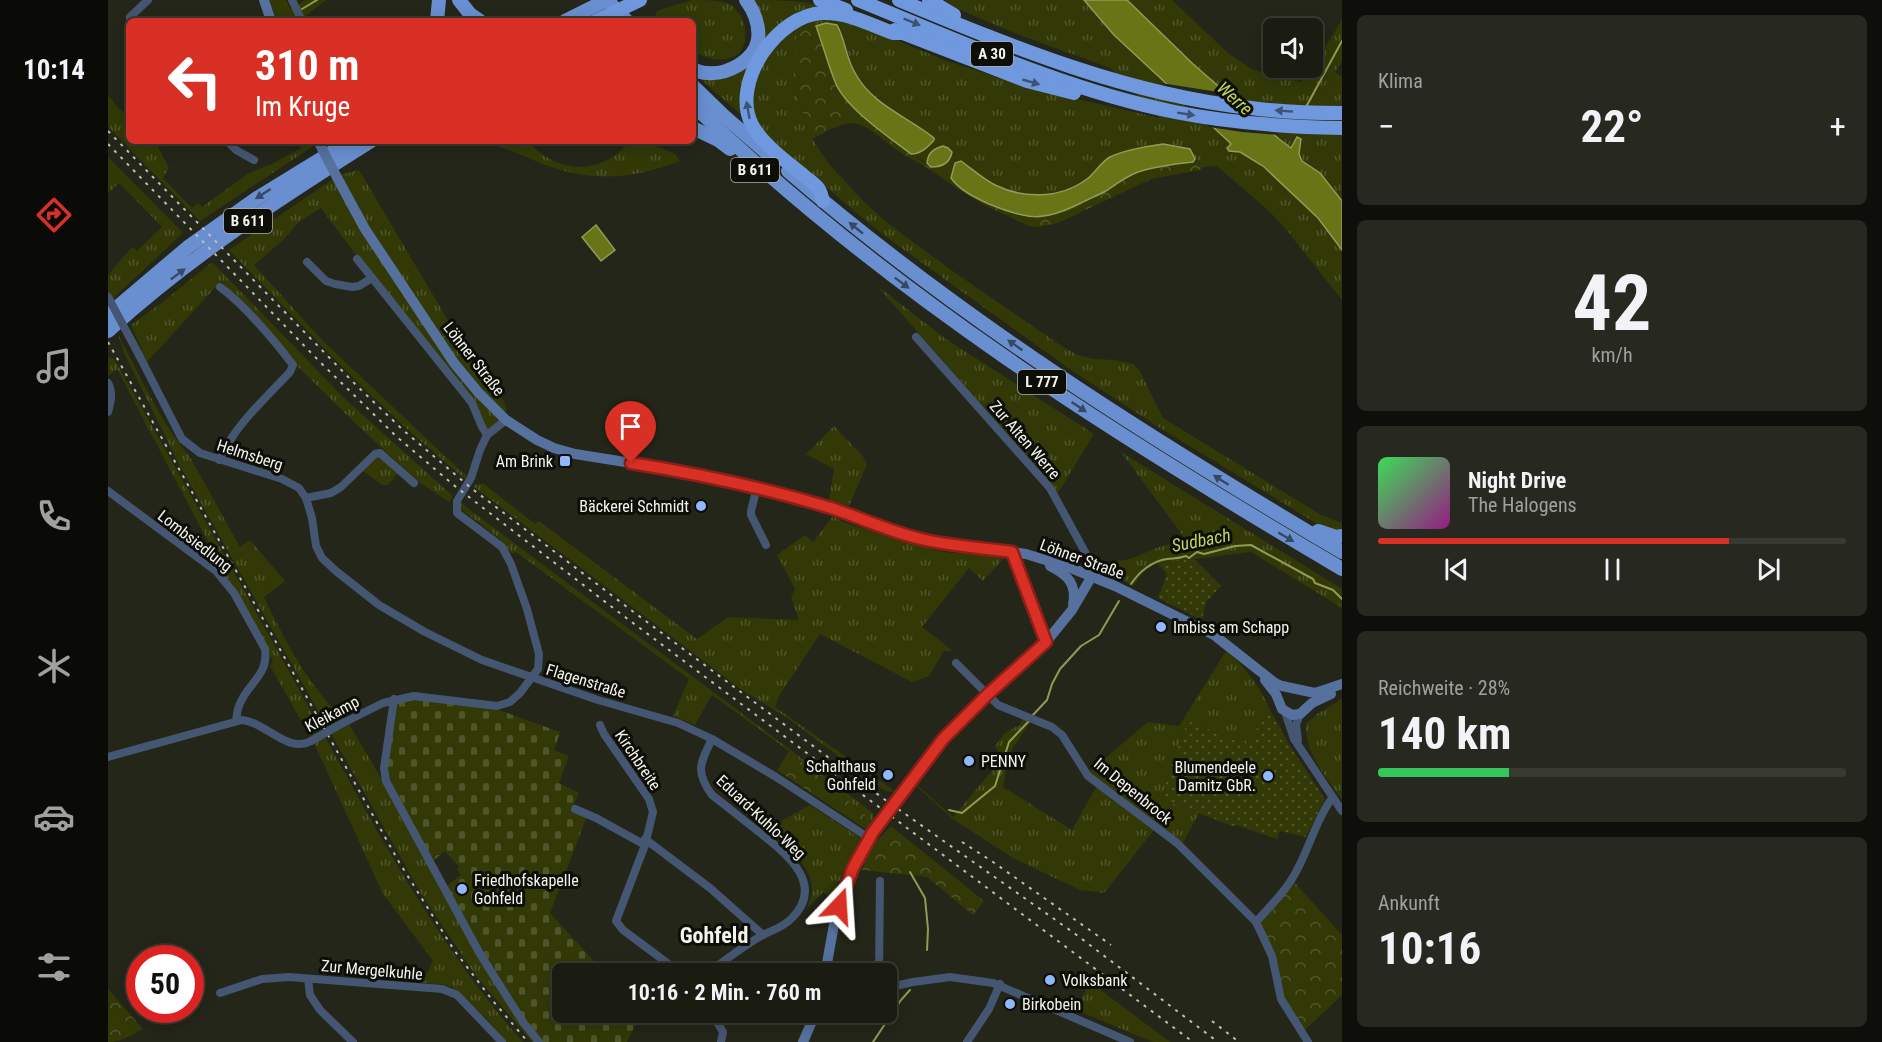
<!DOCTYPE html>
<html lang="de">
<meta charset="utf-8">
<style>
:root{--surface:#1a1c12;--page:#272920;--text:#f1f3f6;--muted:#9fa19f;--line:#383a32;--accent:#d93025}
body{margin:0;font-family:"Roboto Condensed",sans-serif;background:var(--page);color:var(--text);height:100vh;display:flex;flex-direction:column;font-size:22px;white-space:nowrap}
*{box-sizing:border-box;margin:0}
p{font-size:20px;color:var(--muted)}
.icon{flex:none;width:33px;height:33px;fill:none;stroke:currentColor;stroke-width:2;stroke-linecap:round;stroke-linejoin:round}
.map{position:relative;flex:1;overflow:hidden}
.side{display:flex;flex-direction:column;gap:15px;padding:15px;background:#0e0f0a;width:540px}
.side>*{flex:none}
.banner{position:absolute;left:18px;top:18px;width:570px;height:126px;border-radius:9px;box-shadow:0 3px 15px #0003,0 0 0 2px var(--line);background:#d93025;color:#fff;overflow:hidden}
.controls{position:absolute;left:1155px;top:18px;display:grid;gap:12px}
.controls a{display:grid;place-items:center;width:60px;height:60px;border-radius:9px;background:var(--surface);box-shadow:0 3px 15px #0003,0 0 0 2px var(--line);font-size:30px}
.speed{position:absolute;left:18px;top:945px;display:flex;gap:12px;font-size:30px;font-weight:700;text-align:center}
.speed>*{display:grid;place-content:center;width:78px;height:78px;border-radius:50%;background:var(--surface);box-shadow:0 3px 15px #0003,0 0 0 2px var(--line);line-height:1}
.speed .limit{border:9px solid #d22;background:#fff;color:#111}
.pin{position:absolute;display:grid;place-items:center;width:51px;height:51px;color:#fff;margin:-62px -26px;border-radius:50% 50% 50% 0;rotate:-45deg;box-shadow:0 0 6px #0007}
.pin .icon{rotate:45deg}
.me{position:absolute;width:66px;margin:-33px;rotate:20deg;stroke-linejoin:round;filter:drop-shadow(0 0 4px #0008)}
.turn{display:flex;align-items:center;gap:21px;height:126px;padding:0 30px;font-size:27px}
.turn .icon{width:78px;height:78px;stroke-width:2.5}
.turn b{display:block;font-size:42px;line-height:51px}
.big{font-size:45px;font-weight:700;line-height:1.1}
.side .card{flex:1;display:flex;flex-direction:column;justify-content:center;gap:9px;min-width:0;padding:0 21px;border-radius:9px;background:var(--page)}
.side .dial{align-items:center;gap:0}
.dial b{font-size:78px;line-height:1}
.song{display:flex;align-items:center;gap:18px}
.cover{width:72px;height:72px;border-radius:9px;background:linear-gradient(135deg,hsl(130 70% 55%),hsl(310 70% 35%))}
.played{height:6px;border-radius:3px;background:linear-gradient(90deg,var(--accent) 75%,var(--line) 75%)}
.keys{display:flex;justify-content:space-around;direction:ltr}
.heat{display:flex;justify-content:space-between;align-items:center;font-size:33px;direction:ltr}
.charge{height:9px;border-radius:4px;background:linear-gradient(90deg,#34c759 28%,var(--line) 0)}
.trip{position:absolute;left:444px;top:963px;width:345px;height:60px;border-radius:9px;background:var(--surface);box-shadow:0 3px 15px #0003,0 0 0 2px var(--line);font-weight:700;line-height:60px;text-align:center}
main{display:flex;flex:1;min-height:0}
.tabs{display:flex;flex-direction:column;width:108px;justify-content:space-around;align-items:center;background:#0a0b07;color:var(--muted)}
.tabs .icon{width:42px;height:42px}
.tabs .on{color:var(--accent)}
.tabs b{font-size:27px;color:var(--text)}
.map>svg:first-child{display:block}
</style>
<main>
<nav class="tabs">
<b>10:14</b>
<svg class="icon on" aria-label="directions" viewBox="0 0 24 24"><path d="M12 3l9 9-9 9-9-9zM9 14v-3h6M13 9l2 2-2 2"/></svg>
<svg class="icon" aria-label="music" viewBox="0 0 24 24"><path d="M9 18V5l10-2v13"/><circle cx="6" cy="18" r="3"/><circle cx="16" cy="16" r="3"/></svg>
<svg class="icon" aria-label="phone" viewBox="0 0 24 24"><path d="M5 4h4l2 5-3 2q2 4 5 5l2-3 5 2v4C11 20 4 13 5 4z"/></svg>
<svg class="icon" aria-label="climate" viewBox="0 0 24 24"><path d="M12 3v18M4 7l16 10M4 17L20 7"/></svg>
<svg class="icon" aria-label="car" viewBox="0 0 24 24"><path d="M5 17H2v-5l4-1 3-4h7l3 4 3 1v5h-3M9 17h6M6 11h13"/><circle cx="7" cy="17" r="2"/><circle cx="17" cy="17" r="2"/></svg>
<svg class="icon" aria-label="filters" viewBox="0 0 24 24"><path d="M4 7h16M4 17h16"/><circle cx="9" cy="7" r="2"/><circle cx="15" cy="17" r="2"/></svg>
</nav>
<div class="map">
<svg width="1234" height="1042" viewBox="0 0 1234 1042">
<defs>
<pattern id="grass-tufts" width="24" height="20" patternUnits="userSpaceOnUse" patternTransform="scale(1.5)"><rect width="24" height="20" fill="#323907"/><path d="M3 7l-1-3M5 7V3M7 7l1-3M15 17l-1-3M17 17v-4M19 17l1-3" fill="none" stroke="#50562b"/></pattern>
<pattern id="forest-crowns" width="20" height="18" patternUnits="userSpaceOnUse" patternTransform="scale(1.5)"><rect width="20" height="18" fill="#323907"/><path d="M2 6a3 3 0 1 1 6 0M12 15a3 3 0 1 1 6 0" fill="none" stroke="#50562b"/></pattern>
<pattern id="cemetery-stones" width="16" height="16" patternUnits="userSpaceOnUse" patternTransform="scale(1.5)"><rect width="16" height="16" fill="#323907"/><path d="M2 7V4a2 2 0 0 1 4 0v3zM10 15v-3a2 2 0 0 1 4 0v3z" fill="#50562b"/></pattern>
<pattern id="garden-dots" width="8" height="8" patternUnits="userSpaceOnUse" patternTransform="scale(1.5)"><rect width="8" height="8" fill="#323907"/><path d="M2 2h.1M6 6h.1" fill="none" stroke="#50562b" stroke-width="1.8" stroke-linecap="round"/></pattern>
</defs>
<rect width="100%" height="100%" fill="#232618"/>
<!-- grass -->
<g fill="url(#grass-tufts)">
<path d="M162 0H178L183 10 197 0H218L191 21H169Z"/>
<path d="M585 0C597 0 610 0 622 4 626 6 625 6 628 10 634 17 636 21 637 30 641 64 607 65 585 51V21H552L548 18V12L554 9Z"/>
<path d="M643 0C660 0 707 0 717 9L657 46 638 119 590 77C622 80 624 76 648 55Z"/>
<path d="M837 0H976L1006 35 1119 140 1126 150C1150 156 1223 226 1233 249 1234 257 1234 289 1234 300L1177 228 1162 212 1109 166 1095 167 1094 163 1087 159 1081 149 1055 144 1007 155C990 162 982 181 963 188 938 198 910 196 886 185 881 182 876 176 871 175 863 174 851 177 843 178L847 183 845 186 823 170V167H830L820 157 819 163 803 154C813 154 819 147 826 140V138C799 116 765 105 747 73 736 53 739 17 708 26V19L728 18 786 39 836 60 925 89 1052 118 1002 68 904 32 848 8Z"/>
<path d="M1019 0H1064L1120 53 1145 70 1193 82 1201 73 1234 20V61L1227 72 1234 77V201L1212 173 1194 161 1187 143 1183 148 1171 139 1085 64Z"/>
<path d="M699 23 685 82 704 139 721 164 757 203 782 225 846 272 955 347 970 355 985 359 1007 360 1025 364 1032 371 1055 418 1213 515 1234 523V533L1216 528 1052 428 960 368 774 234 662 140C654 130 645 120 644 107 641 85 659 52 674 36 680 30 691 27 699 23Z"/>
<path d="M0 95 9 107 21 116V141H49L48 143 61 168 55 178 84 208 90 203 94 207 141 173 164 164 193 148 191 141H201L204 147 92 221 0 127Z"/>
<path d="M374 141H420C447 174 495 177 521 141H542L544 144 567 154 572 161C524 179 484 183 435 164 415 156 395 147 374 141Z"/>
<path d="M0 157 75 233 0 303V275L24 247 29 251 54 227 11 183 0 193Z"/>
<path d="M251 170 377 383 395 400 399 410 384 428H378L369 404 251 259 213 208 191 222 175 240 146 265 215 341 355 473 361 475 357 479 308 437 251 384 121 250 231 175Z"/>
<path d="M104 262 236 398 345 496 341 502 311 482 249 425 187 364 173 346 113 281 39 362 23 325 56 301Z"/>
<path d="M768 285 838 339 986 434 950 493 936 475Z"/>
<path d="M10 334C30 372 54 425 82 457L132 547 142 540 177 581 156 597C178 643 202 689 241 724L429 1042H424L368 976 314 895 71 464 16 353Z"/>
<path d="M0 357 6 359 29 399C88 505 148 611 206 717 267 828 330 947 415 1042H399L379 1019 344 987 333 984 314 983 325 961 275 894 208 747 162 666 165 662C154 638 139 604 123 584 116 575 108 568 99 561L106 553 9 369 0 376Z"/>
<path d="M726 426 754 455 759 464 741 506 721 500 726 469 698 454Z"/>
<path d="M1013 452 1234 589V608L1143 552 1048 564 1038 568 1025 586 988 564 1022 559 1051 547 1078 540Z"/>
<path d="M268 457H273L291 472 280 485H274L255 471Z"/>
<path d="M370 484H376L427 524 431 521 589 639 620 617 691 620 683 597 687 589 669 555 697 535 705 542 725 516 735 522 815 547 836 552 896 558 875 581 861 568 814 627 845 651H836L821 676 804 682 712 634 671 696 667 707 788 792 777 791 678 717 634 690 365 486Z"/>
<path d="M353 503C490 607 629 708 765 813L766 822 681 751 604 695 587 725 565 716 581 679 408 552 404 554 392 539 353 509Z"/>
<path d="M1118 651C1138 667 1152 687 1162 710L1138 744 1080 721 1059 778 1054 799 1091 813 1071 850 1046 830 996 893 972 890 905 858 845 819 807 785 808 784 845 817 894 759 887 746 897 733 913 724 914 718 923 721 901 754 895 787 964 830 989 786 977 775 1040 722 1071 726Z"/>
<path d="M1234 699V800C1219 778 1196 752 1198 724L1209 714Z"/>
<path d="M702 805 754 839 736 870 725 899 715 892 699 909C701 903 704 896 704 890 705 865 675 844 657 830Z"/>
<path d="M982 982 1062 1042H1045L968 1010Z"/>
</g>
<!-- forest -->
<g fill="url(#forest-crowns)">
<path d="M708 19V26C715 45 720 65 728 84 740 109 785 140 807 157 812 160 818 163 823 167V170C811 162 798 157 786 148 748 119 749 115 704 139L685 82 688 37 699 23Z"/>
<path d="M1087 159 1094 163 1095 167 1092 170 1043 179 950 223 930 227 921 226 876 205 845 186 847 183 877 202 977 201 995 192 1028 173 1051 166 1085 162Z"/>
<path d="M681 751 766 822 759 830 669 770Z"/>
<path d="M783 826 876 901 865 915 819 877 754 870 763 847Z"/>
<path d="M1186 882 1234 935V995L1196 1031 1175 999 1151 922 1179 892Z"/>
<path d="M0 989 35 1029C24 1035 13 1042 0 1042Z"/>
</g>
<!-- cemetery -->
<path fill="url(#cemetery-stones)" d="M306 699 388 709 452 732 446 750 461 756 451 783 471 793 464 809 479 816 442 913 497 973 454 974V1012L533 1013 519 1042H435L417 1020 373 953 338 886 353 875 349 869 351 867 337 851 325 861 277 770 289 702Z"/>
<!-- garden -->
<g fill="url(#garden-dots)">
<path d="M1086 559 1113 586 1098 602 1094 620 1050 598 1059 574 1050 564Z"/>
<path d="M1162 710 1182 746 1217 799 1198 837 1172 831 1169 839 1128 825 1124 826 1054 799 1059 778 1080 721 1138 744Z"/>
</g>
<!-- water -->
<g fill="#677516" stroke="#919b56" stroke-width="1.5">
<path d="M976 0H1019L1085 64 1171 139 1183 148 1189 137 1193 139 1191 154 1194 161 1212 173 1234 201V250L1210 218 1155 166 1132 152 1121 151 1119 148 1123 144 1119 140 1006 35Z"/>
<path d="M718 23 729 25C737 39 738 58 747 73 765 106 799 116 826 138V140C820 147 813 154 803 154 781 137 739 109 728 84 720 65 715 45 708 26Z"/>
<path d="M1055 144 1082 149 1087 159 1085 162C1066 164 1048 166 1030 172 1019 176 1008 184 998 191 990 195 981 199 973 203 935 222 920 220 881 204 868 198 851 190 843 178L847 163 853 161C864 169 875 179 887 185 916 199 952 199 979 179 987 173 993 162 1002 157 1014 151 1041 146 1055 144Z"/>
<path d="M835 146 840 148 844 152C842 163 833 167 823 167L819 163C820 153 825 149 835 146Z"/>
<path d="M488 225 507 250 493 261 474 237Z"/>
</g>
<!-- pier -->
<path fill="#232618" d="M1053 83 1123 94 1171 135 1134 132 1101 127Z"/>
<g fill="none" stroke-linecap="round" stroke-linejoin="round">
<!-- stream -->
<g stroke="#919b56" stroke-width="2">
<path d="M194 9 209 0"/>
<path d="M1198 107 1234 41"/>
<path d="M1023 584C1031 572 1044 561 1059 559 1066 558 1069 559 1078 556L1081 558 1089 552 1096 554 1127 546 1143 545 1205 579 1207 583 1225 590 1234 599"/>
<path d="M924 716 939 700 944 684 952 669 973 646 991 635 1011 601"/>
<path d="M841 810 854 813 887 786 901 742 921 721"/>
<path d="M802 872 817 898 820 929 819 950"/>
<path d="M765 1042 793 1000 802 990"/>
</g>
<!-- minor -->
<g stroke="#455672" stroke-width="8">
<path d="M184 0 194 21"/>
<path d="M22 21V17L40 0"/>
<path d="M119 141 128 150 146 160"/>
<path d="M249 259 364 403 374 427 379 435"/>
<path d="M199 262 218 281 227 284 244 287 251 286 264 278"/>
<path d="M808 337 942 488 977 552 982 565 984 576"/>
<path d="M31 355 74 439 92 453 174 479 191 488 198 498 204 518 208 546 214 558 228 571 271 605 317 632 374 660 490 700 570 723 604 739 668 777 761 838"/>
<path d="M0 383C5 392 3 402 0 412"/>
<path d="M111 460C128 424 155 401 182 372L185 365C165 339 139 307 112 287"/>
<path d="M649 487 643 511V515L658 545"/>
<path d="M0 491 108 571 126 593 157 649C161 676 139 683 131 706 129 710 129 716 128 721"/>
<path d="M198 498 223 493 233 487 267 454 272 453 306 483"/>
<path d="M904 552 938 642"/>
<path d="M848 663 890 705 944 727 954 735 980 776 1069 843 1148 922 1164 956 1173 999 1200 1042"/>
<path d="M286 699 276 768 278 781 372 954 415 1022 431 1042"/>
<path d="M1177 712 1186 739 1234 811"/>
<path d="M235 723 275 703 306 696 389 706 402 702 412 693 430 669 431 654 419 609 403 564 394 547 349 513V501L363 478 372 450 379 435 398 420"/>
<path d="M492 725 496 734 541 799 545 812 537 845 508 921 515 930 574 974"/>
<path d="M1190 740 1188 725 1192 714"/>
<path d="M0 757 134 720C158 722 179 754 203 741"/>
<path d="M467 809 488 818 537 845"/>
<path d="M537 839 602 888 655 935"/>
<path d="M1148 922C1163 905 1179 890 1189 870 1202 846 1208 820 1224 798"/>
<path d="M598 974C617 961 636 945 655 935 665 930 675 927 683 919 719 884 677 853 651 832 635 820 620 807 604 795 587 772 592 763 604 739"/>
<path d="M771 974 772 881"/>
<path d="M200 979 202 995 212 1010 245 1042"/>
<path d="M778 988 805 982 842 977 885 983 1022 1042"/>
<path d="M112 993 154 979 181 977 334 989 349 995 394 1042"/>
<path d="M603 1012 615 1032 613 1042"/>
<path d="M859 1042 881 1009 892 984"/>
</g>
<!-- secondary -->
<g stroke="#56719e" stroke-width="10">
<path d="M156 0 163 21"/>
<path d="M232 183 257 229 346 363 370 392 398 420 429 440 446 448 467 454 580 472 649 487 722 508 810 539 918 554 963 568 1007 586 1106 635 1167 683 1174 686 1207 693 1234 684"/>
<path d="M942 566C960 575 969 584 965 605"/>
<path d="M1157 680 1168 694 1174 709 1184 715 1192 714 1204 703 1223 694"/>
<path d="M717 974 727 919 735 892 745 868 765 833 818 761 847 725 938 642 964 610 984 576"/>
<path d="M695 1042 708 1012"/>
</g>
<!-- trunk -->
<g stroke="#698fd0" stroke-width="14">
<path d="M351 0 362 14 372 21"/>
<path d="M502 3 519 21"/>
<path d="M329 21 331 0"/>
<path d="M585 69C589 71 594 73 599 73 619 75 646 61 650 40 652 26 646 11 638 0"/>
<path d="M585 86 616 116 666 159"/>
<path d="M585 105C777 291 1005 434 1234 569"/>
<path d="M585 128 610 140 622 149"/>
<path d="M680 171C850 318 1041 438 1234 552"/>
<path d="M0 315 80 247 149 198 242 141"/>
<path d="M0 331C80 258 172 198 263 141"/>
<path d="M1210 531 1228 537 1234 536"/>
</g>
<!-- motorway -->
<g stroke="#6f98df" stroke-width="14">
<path d="M712 0 738 10"/>
<path d="M750 0C851 41 960 91 1067 112 1122 123 1178 127 1234 128"/>
<path d="M791 0C904 47 1020 95 1143 108 1173 112 1204 113 1234 113"/>
<path d="M821 0 846 15"/>
<path d="M787 30 919 81 966 93"/>
<path d="M715 201C714 198 713 192 710 188 707 184 701 180 696 176 678 161 656 146 644 125 622 82 670 14 715 13 740 12 763 25 785 33H794"/>
</g>
<!-- rail -->
<g stroke="#bec0b6" stroke-width="2" stroke-dasharray="3 6" stroke-linecap="butt">
<path d="M0 131 248 385 295 430 363 488 519 607 776 799 966 933 1110 1042"/>
<path d="M0 144 212 362 289 437 348 487 513 614 1085 1042"/>
<path d="M0 342 291 862 346 950 385 1001 420 1042"/>
<path d="M854 842 885 862 1003 945"/>
<path d="M1104 1021 1131 1042"/>
</g>
<!-- minor-bridge -->
<g stroke="#455672" stroke-width="8">
<path d="M0 297 31 355"/>
<path d="M203 741 235 723"/>
</g>
<!-- secondary-bridge -->
<path stroke="#56719e" stroke-width="10" d="M210 141 232 183"/>
<!-- trunk-bridge -->
<path stroke="#698fd0" stroke-width="14" d="M457 21 499 0"/>
<!-- motorway-bridge -->
<path stroke="#6f98df" stroke-width="14" d="M488 21 532 0"/>
</g>
<!-- one-way arrows -->
<defs><path id="oneway-solid" d="M-6-.8H1V-3.2L6.5 0L1 3.2V.8H-6Z" transform="scale(1.5)"/></defs>
<g fill="#3e5374">
<use href="#oneway-solid" transform="translate(804 22) rotate(22)"/>
<use href="#oneway-solid" transform="translate(923 82) rotate(16)"/>
<use href="#oneway-solid" transform="translate(640 110) rotate(-100)"/>
<use href="#oneway-solid" transform="translate(1176 111) rotate(-176)"/>
<use href="#oneway-solid" transform="translate(1078 114) rotate(9)"/>
</g>
<g fill="#364862">
<use href="#oneway-solid" transform="translate(155 194) rotate(147)"/>
<use href="#oneway-solid" transform="translate(748 228) rotate(-141)"/>
<use href="#oneway-solid" transform="translate(70 274) rotate(-37)"/>
<use href="#oneway-solid" transform="translate(794 283) rotate(37)"/>
<use href="#oneway-solid" transform="translate(907 345) rotate(-145)"/>
<use href="#oneway-solid" transform="translate(971 407) rotate(34)"/>
<use href="#oneway-solid" transform="translate(1113 480) rotate(-148)"/>
<use href="#oneway-solid" transform="translate(1178 537) rotate(30)"/>
</g>
<g fill="none" stroke-linecap="round" stroke-linejoin="round">
<defs>
<path id="route" d="M523 463C591 474 657 488 723 508 753 518 783 532 813 539 843 546 874 548 904 552L938 642 879 695 835 739 765 832 745 868 731 906"/>
</defs>
<!-- route casing -->
<use href="#route" stroke="#8d1f18" stroke-width="15"/>
<!-- route -->
<use href="#route" stroke="#d93025" stroke-width="10"/>
</g>
<!-- markers -->
<g fill="#90b8fd" stroke="#0d0e08" stroke-width="2">
<rect x="451" y="455" width="12" height="12" rx="3"/>
<circle cx="593" cy="506" r="6"/>
<circle cx="1053" cy="627" r="6"/>
<circle cx="861" cy="761" r="6"/>
<circle cx="780" cy="775" r="6"/>
<circle cx="1160" cy="776" r="6"/>
<circle cx="354" cy="889" r="6"/>
<circle cx="942" cy="980" r="6"/>
<circle cx="902" cy="1004" r="6"/>
</g>
<g text-anchor="middle" dominant-baseline="central" stroke-width="6" stroke-linejoin="round" paint-order="stroke">
<!-- shield labels -->
<g fill="#0d0e08" stroke="#aeb0a8" stroke-width="1.5">
<rect x="863" y="42" width="42" height="24" rx="4.5"/>
<rect x="623" y="158" width="48" height="24" rx="4.5"/>
<rect x="116" y="209" width="48" height="24" rx="4.5"/>
<rect x="910" y="370" width="48" height="24" rx="4.5"/>
</g>
<g font-size="15" font-weight="bold" fill="#f3f5ec">
<text x="884" y="54">A 30</text>
<text x="647" y="170">B 611</text>
<text x="140" y="221">B 611</text>
<text x="934" y="382">L 777</text>
</g>
<!-- street labels -->
<g font-size="16" fill="#f3f5ec" stroke="#0d0e08">
<text transform="translate(366 359) rotate(52)">Löhner Straße</text>
<text transform="translate(917 440) rotate(49)">Zur Alten Werre</text>
<text transform="translate(142 455) rotate(18)">Helmsberg</text>
<text transform="translate(87 541) rotate(38)">Lombsiedlung</text>
<text transform="translate(974 559) rotate(20)">Löhner Straße</text>
<text transform="translate(478 681) rotate(17)">Flagenstraße</text>
<text transform="translate(224 714) rotate(-28)">Kleikamp</text>
<text transform="translate(530 760) rotate(56)">Kirchbreite</text>
<text transform="translate(1025 791) rotate(39)">Im Depenbrock</text>
<text transform="translate(653 817) rotate(43)">Eduard-Kuhlo-Weg</text>
<text transform="translate(264 970) rotate(5)">Zur Mergelkuhle</text>
</g>
<!-- poi labels -->
<g font-size="16" fill="#f3f5ec" stroke="#0d0e08" text-anchor="start">
<text x="445" y="461" text-anchor="end">Am Brink</text>
<text x="581" y="506" text-anchor="end">Bäckerei Schmidt</text>
<text x="1065" y="627">Imbiss am Schapp</text>
<text x="873" y="761">PENNY</text>
<text x="768" y="766" text-anchor="end">Schalthaus<tspan x="768" dy="18">Gohfeld</tspan></text>
<text x="1148" y="767" text-anchor="end">Blumendeele<tspan x="1148" dy="18">Damitz GbR.</tspan></text>
<text x="366" y="880">Friedhofskapelle<tspan x="366" dy="18">Gohfeld</tspan></text>
<text x="954" y="980">Volksbank</text>
<text x="914" y="1004">Birkobein</text>
</g>
<!-- water labels -->
<g font-size="18" font-style="italic" fill="#c0d45e" stroke="#0d0e08">
<text transform="translate(1127 98) rotate(42)">Werre</text>
<text transform="translate(1093 540) rotate(-11)">Sudbach</text>
</g>
<!-- district labels -->
<g font-size="22" font-weight="bold" fill="#f3f5ec" stroke="#0d0e08">
<text x="606" y="935">Gohfeld</text>
</g>
</g>
</svg>
<div class="controls">
<a><svg class="icon" aria-label="sound" viewBox="0 0 24 24"><path d="M4 9h4l5-4v14l-5-4H4zM17 9q2 3 0 6"/></svg></a>
</div>
<div class="speed"><div class="limit">50</div></div>
<div class="pin" style="left:523px;top:463px;background:#d93025"><svg class="icon" aria-label="arrive" viewBox="0 0 24 24"><path d="M6 21V4h12l-3 4 3 4H6"/></svg></div>
<svg class="me" style="left:731px;top:906px" viewBox="-20 -20 40 40"><path d="M0-17L14 15 0 8-14 15z" fill="#d93025" stroke="#fff" stroke-width="4"/></svg>
<div class="trip">10:16 · 2 Min. · 760 m</div>
<div class="banner">
<div class="turn"><svg class="icon" aria-label="left" viewBox="0 0 24 24"><path d="M17 20v-9H6M10 6l-5 5 5 5"/></svg><div><b>310 m</b>Im Kruge</div></div>
</div>
</div>
<section class="side">
<div class="card"><p>Klima</p>
<div class="heat"><a>−</a><b class="big">22°</b><a>+</a></div>
</div>
<div class="card dial"><b>42</b><p>km/h</p></div>
<div class="card">
<div class="song"><i class="cover"></i><div><b>Night Drive</b><p>The Halogens</p></div></div>
<div class="played"></div>
<div class="keys"><svg class="icon" aria-label="previous" viewBox="0 0 24 24"><path d="M18 5L8 12l10 7zM5 5v14"/></svg><svg class="icon" aria-label="pause" viewBox="0 0 24 24"><path d="M8 5v14M16 5v14"/></svg><svg class="icon" aria-label="next" viewBox="0 0 24 24"><path d="M6 5l10 7-10 7zM19 5v14"/></svg></div>
</div>
<div class="card"><p>Reichweite · 28%</p><b class="big">140 km</b><div class="charge"></div></div>
<div class="card"><p>Ankunft</p><b class="big">10:16</b></div>
</section>
</main>
